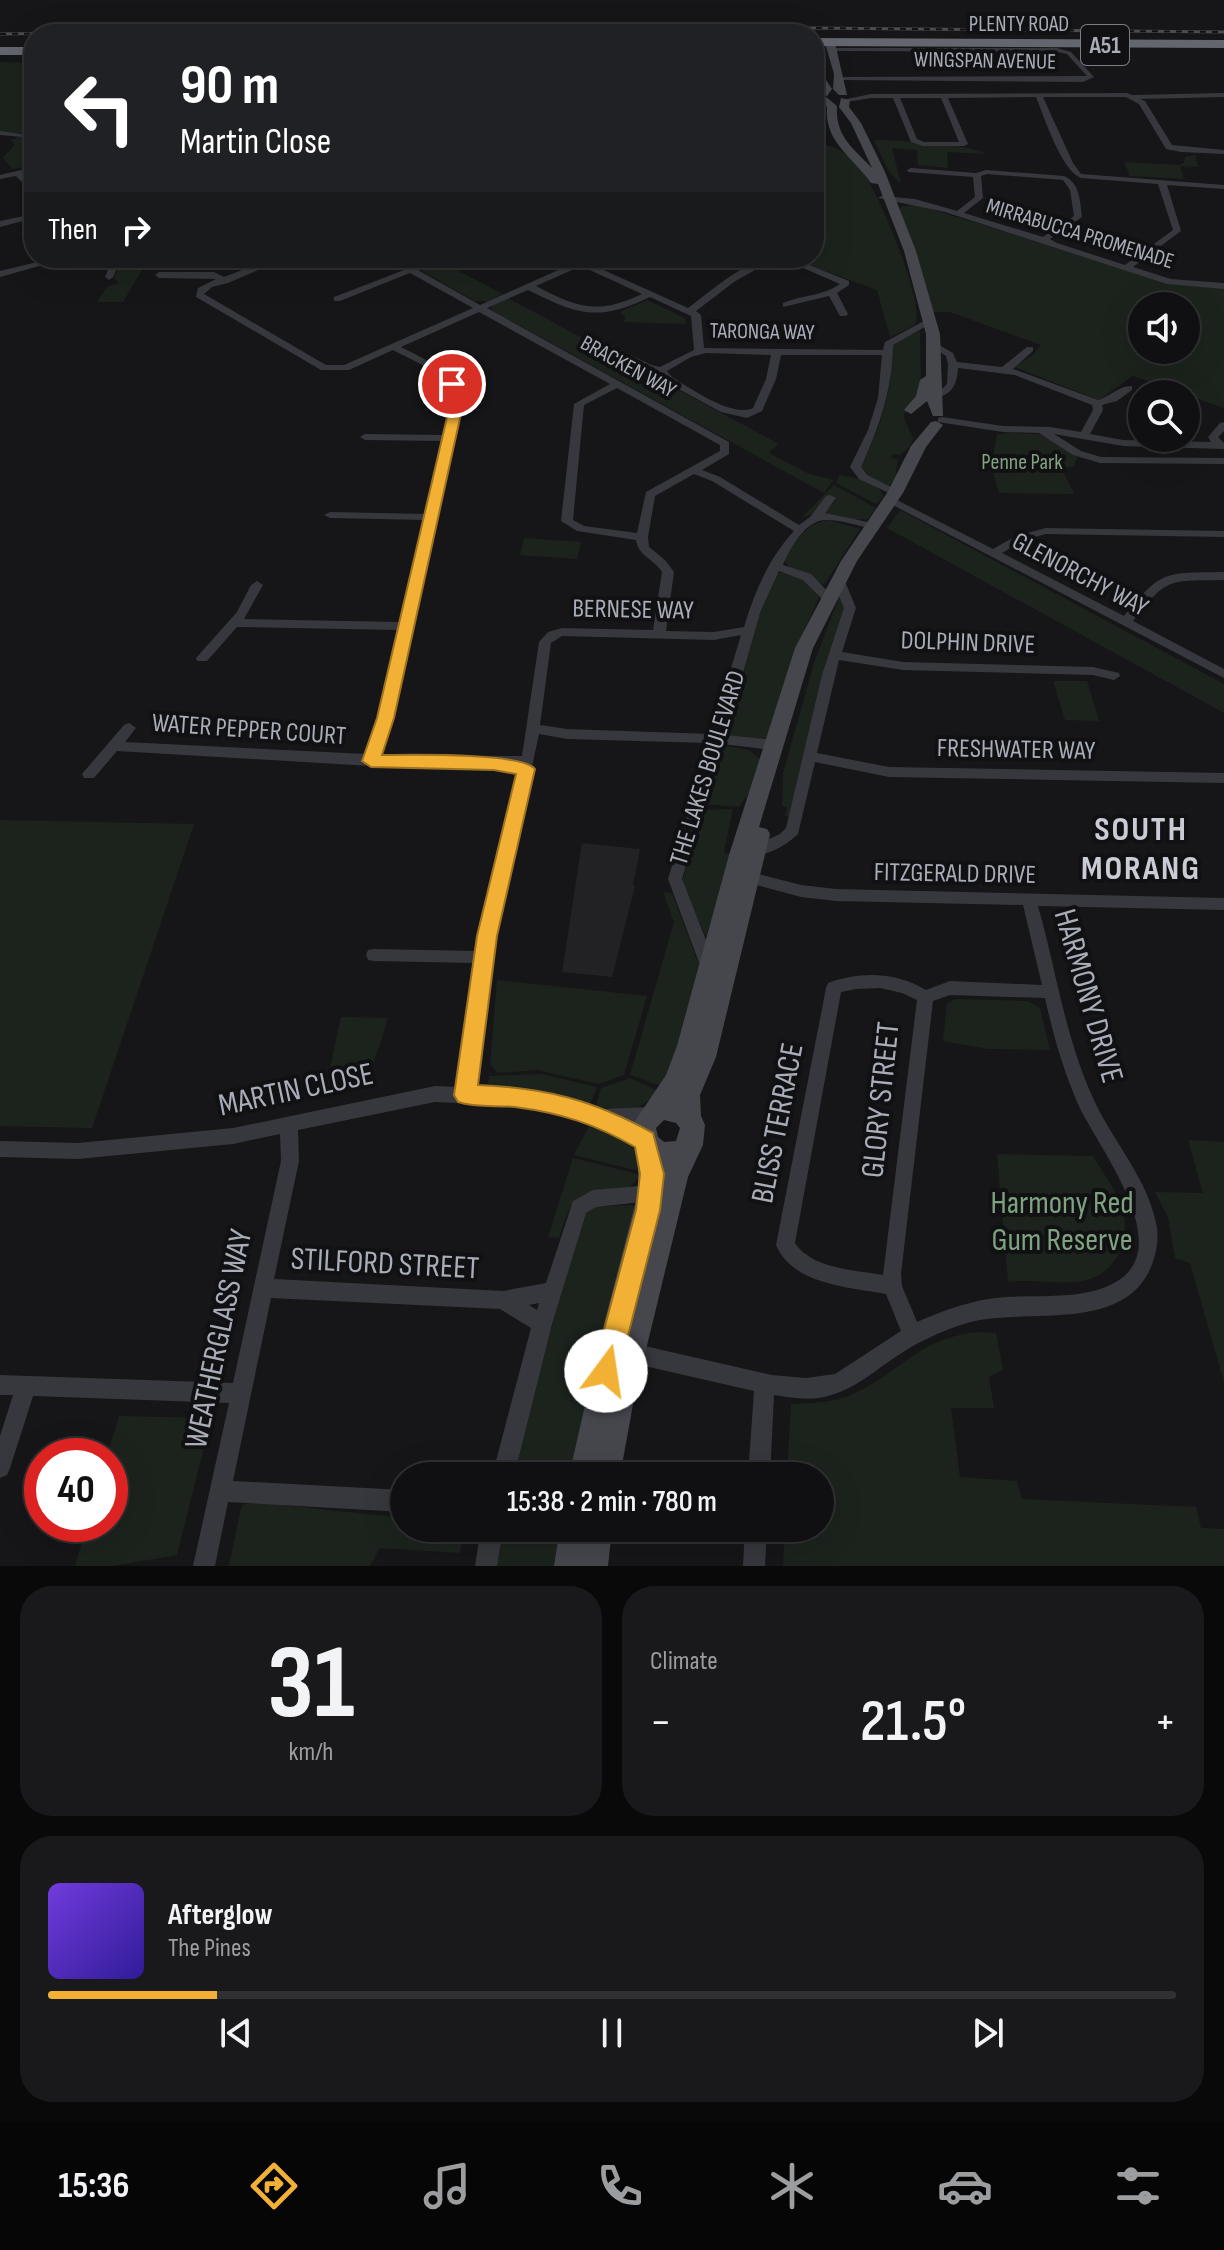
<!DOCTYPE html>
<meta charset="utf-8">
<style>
:root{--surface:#101012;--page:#19191b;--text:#f1f3f6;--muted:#9c9d9f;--line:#303032;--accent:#f2b134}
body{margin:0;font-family:"Sofia Sans Condensed",sans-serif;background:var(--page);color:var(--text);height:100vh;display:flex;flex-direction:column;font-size:30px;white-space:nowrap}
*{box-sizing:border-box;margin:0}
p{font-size:26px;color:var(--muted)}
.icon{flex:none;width:44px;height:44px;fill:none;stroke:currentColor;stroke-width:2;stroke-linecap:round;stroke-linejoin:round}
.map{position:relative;height:1566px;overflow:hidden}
.panel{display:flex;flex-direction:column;gap:20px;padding:20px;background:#09090a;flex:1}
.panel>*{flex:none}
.top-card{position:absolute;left:24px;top:24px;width:800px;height:244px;border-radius:32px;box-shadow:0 8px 32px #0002,0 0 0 2px var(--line);background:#202124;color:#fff;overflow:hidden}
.controls{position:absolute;left:1128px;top:292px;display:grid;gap:16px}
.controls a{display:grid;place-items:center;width:72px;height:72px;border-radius:50%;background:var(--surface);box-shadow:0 8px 32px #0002,0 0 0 2px var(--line);font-size:40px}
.speed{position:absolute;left:24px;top:1438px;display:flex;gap:16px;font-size:40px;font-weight:700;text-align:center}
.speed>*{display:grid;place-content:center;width:104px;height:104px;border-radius:50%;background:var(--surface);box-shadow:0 8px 32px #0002,0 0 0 2px var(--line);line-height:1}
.speed .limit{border:12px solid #d22;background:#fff;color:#111}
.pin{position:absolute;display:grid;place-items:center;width:68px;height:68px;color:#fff;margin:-34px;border:4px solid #fff;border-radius:50%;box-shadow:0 2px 8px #0007}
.me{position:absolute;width:88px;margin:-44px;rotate:14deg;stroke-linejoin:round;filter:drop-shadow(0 0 6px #0008)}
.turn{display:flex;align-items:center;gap:28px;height:168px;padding:0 24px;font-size:36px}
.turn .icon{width:104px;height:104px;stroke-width:2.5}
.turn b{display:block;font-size:56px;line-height:68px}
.then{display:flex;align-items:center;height:76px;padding:0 24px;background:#0003;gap:16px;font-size:30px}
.big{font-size:60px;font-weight:600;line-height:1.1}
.panel .tile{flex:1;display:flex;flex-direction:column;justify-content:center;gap:12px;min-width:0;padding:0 28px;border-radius:32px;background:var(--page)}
.panel .dial{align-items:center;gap:0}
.dial b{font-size:104px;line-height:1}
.song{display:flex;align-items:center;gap:24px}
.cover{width:96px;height:96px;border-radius:12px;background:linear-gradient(135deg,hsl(260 70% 55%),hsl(250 70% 35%))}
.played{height:8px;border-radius:4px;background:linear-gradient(90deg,var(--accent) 15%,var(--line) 15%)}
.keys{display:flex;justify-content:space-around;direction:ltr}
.heat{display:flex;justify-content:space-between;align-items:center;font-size:44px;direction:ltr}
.panel .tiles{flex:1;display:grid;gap:20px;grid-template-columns:1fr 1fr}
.tile:last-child{grid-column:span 2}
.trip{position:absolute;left:390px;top:1462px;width:444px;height:80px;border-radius:40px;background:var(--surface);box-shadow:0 8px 32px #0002,0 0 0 2px var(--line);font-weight:600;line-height:80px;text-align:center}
.menu{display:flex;height:128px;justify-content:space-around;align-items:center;background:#060607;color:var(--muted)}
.menu .icon{width:56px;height:56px}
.menu .on{color:var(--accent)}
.menu b{font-size:36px;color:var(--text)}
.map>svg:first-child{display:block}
</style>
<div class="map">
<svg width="1224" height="1566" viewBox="0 0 1224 1566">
<rect width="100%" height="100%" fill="#161618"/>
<!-- built -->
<path fill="#222225" d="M582 843 640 849 633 885 635 886 612 977 562 972Z"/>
<!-- green -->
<g fill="#1c231d" fill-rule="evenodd">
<path d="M0 62 34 63V165L12 169 3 157 15 145 11 140 23 135 0 132Z"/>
<path d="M874 140C895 140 971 144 986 154L947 152 948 168 918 165 917 150 892 148 901 184 888 170Z"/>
<path d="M814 144C833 145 843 150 857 164 874 181 927 305 915 325L890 337 877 290 790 258H814Z"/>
<path d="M1195 155 1198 167 1180 166 1184 179 1130 176 1124 162 1179 165 1184 163 1185 157Z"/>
<path d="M918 205 1170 283 1224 288V408L1133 376 1099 400 1015 367 1033 355 1041 345 950 312H931L899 212 902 206ZM1142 306H1186V350H1142Z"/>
<path d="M122 258H149L123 302H97L107 287 118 283 114 278Z"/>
<path d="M440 261 503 294 488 301H475L422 271Z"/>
<path d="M508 298 779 444 770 451 771 454 809 474 834 480 824 493 491 310 493 305Z"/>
<path d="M647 300 685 318 686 324 624 322 625 316 620 312Z"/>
<path d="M920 330 921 384 918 395 903 416 913 438 910 446 900 455 893 454 891 458 898 459 895 478 889 486 865 475 860 467C881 427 893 390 892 344Z"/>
<path d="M1005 433 1040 434 1078 456 1073 467H1061L1074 494 999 493 991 466 997 435Z"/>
<path d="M839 475C855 477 876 482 884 496L876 504 836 483Z"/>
<path d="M834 485 876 508 868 519 849 520 824 513 836 500 829 496 810 515 802 517Z"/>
<path d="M900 510 1224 684V713L887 528Z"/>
<path d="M829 520 860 529 824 585 789 567 784 560C795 541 806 523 829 520Z"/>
<path d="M524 538 581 542 577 559 520 555Z"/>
<path d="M781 572 807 581 819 597 801 638 768 736 761 740 724 735 763 604 777 574Z"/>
<path d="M840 595 846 607 824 670 789 816H785L787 807 782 806 783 774 814 663Z"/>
<path d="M1053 681H1087L1099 721 1065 720Z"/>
<path d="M722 745 749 750 760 759 753 787 739 807 703 804Z"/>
<path d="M733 809 724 852 732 855 706 937 682 883 701 810Z"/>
<path d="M0 820 194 824 92 1128 0 1126Z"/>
<path d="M663 892 672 893 700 968 681 1045 661 1086 630 1075 674 922Z"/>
<path d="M497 980 647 996 624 1075 598 1084 538 1070 498 1073 490 1064Z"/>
<path d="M955 999 1028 1001 1040 1008 1050 1050 988 1049 943 1041 947 1004Z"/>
<path d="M341 1017 387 1018C383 1041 373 1060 367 1083L325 1092Z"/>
<path d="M541 1074 597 1087 590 1104 488 1084 489 1076Z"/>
<path d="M630 1078 658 1091C639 1113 624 1112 596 1106L601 1088Z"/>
<path d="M591 1122 619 1133 640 1155 639 1171 574 1155Z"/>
<path d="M1188 1140 1224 1142V1382L1190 1263 1175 1258 1168 1217 1155 1192 1203 1193Z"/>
<path d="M997 1154 1093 1156C1102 1172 1118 1192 1123 1210 1131 1240 1115 1276 1082 1281 1057 1285 1033 1279 1008 1282Z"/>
<path d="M573 1158 641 1175 630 1187C580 1193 575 1187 559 1238L548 1237Z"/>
<path d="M632 1205 637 1210 592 1372 570 1476H511L581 1218 594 1207Z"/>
<path d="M982 1332 996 1333 1003 1370 989 1377 994 1408H951L960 1477 1017 1481 1022 1499 1196 1507 1201 1528 1224 1529V1566H783L785 1528H820V1476H787L791 1404C812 1403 834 1403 853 1394 904 1371 919 1336 982 1332Z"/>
<path d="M119 1416 202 1418 209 1427 177 1555 112 1566H75L87 1524H110V1456H107Z"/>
<path d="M262 1503 404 1518V1528H465L460 1553 380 1548 370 1566H229L241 1508 244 1504Z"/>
<path d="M501 1528H562L556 1566H495Z"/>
</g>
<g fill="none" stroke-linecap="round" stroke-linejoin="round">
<!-- street -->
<g fill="#37383d" fill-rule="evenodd">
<path d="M829 48H1057L1071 52 1094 77 1083 82 840 80 838 77 1087 76 1067 54 1057 52 831 51Z"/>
<path d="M1127 93 1132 95 1224 93V97L1140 99 1145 101 1172 145 1224 150V154L1181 152 1166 149 1139 104 1126 97H1043L1073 163 1081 174 1224 185V189L1167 185 1181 231 1133 267 1171 279 1224 283V289L1167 284 945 212 878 198 882 196 915 199 957 211 975 197 973 177 908 172 907 170 911 168 976 173 986 170 1064 176C1080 183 1080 201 1082 217L1050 239 1057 243 1125 265 1173 230 1158 184 1081 178C1061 170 1045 119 1036 97L948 98 968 144 964 146H923L911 142 893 98H871L846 102 842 100 871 94ZM900 98H941L959 142H924L917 139ZM987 174 1063 180 1070 190 1074 216 1043 237 964 213 983 198 981 176Z"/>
<path d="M814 97 829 100 825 102 814 101Z"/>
<path d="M0 131 26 135 22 137 0 135Z"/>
<path d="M34 167V171L23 174 34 187V194L16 176 0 179V175Z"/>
<path d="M34 214V218L0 227V221Z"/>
<path d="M54 258H68L0 277V271Z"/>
<path d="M113 258H121L113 277 109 280 105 277Z"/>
<path d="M274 258H286L228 283 212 287 204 294 326 365H344L473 308 410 273 340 301H334V297L404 270 385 258H395L411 267 433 258H445L418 270 480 305 585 258H596L588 263 688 308C711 291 747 258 776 258L734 282 696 311 701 315 704 348 883 350 885 342 922 322 930 324 893 345C892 391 880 425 861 467L867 475 899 491V495L895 496 859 479 850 467 868 430 878 398 882 355H781L776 379 762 411 747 418 721 412 664 381 658 372 645 369 591 342V338H597L651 365 660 367 694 350 691 316 650 297C598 322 578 315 528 290L487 308 729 442V454L702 470 720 477 799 525 810 517 826 496 830 495 836 498 825 513 877 524 879 526 873 529C859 526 842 520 827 520 806 519 790 548 783 565L811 574 834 598 828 602 824 601 803 580 779 571 761 610 725 735 773 740 780 745 773 750 722 744 682 879 717 968 715 973 709 974 703 973 701 968 668 879 709 743 567 739 539 734 491 957 475 1088 513 1089 565 1098 602 1109 650 1107 656 1110 659 1115 656 1120 631 1124 651 1134 654 1140 651 1146 645 1148 598 1123 565 1114 513 1105 435 1102 298 1130 299 1161 274 1279 503 1291 546 1283 573 1201 593 1190 651 1185 657 1187 660 1193 657 1199 651 1201 596 1207 586 1213 552 1324 514 1476H492L531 1328 500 1309 271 1298 233 1481 404 1490V1512L228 1502 215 1566H193L229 1403 33 1396 10 1468 7 1475 0 1478V1436L13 1395H0V1375L233 1383 281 1161 280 1134 233 1144 78 1159 0 1157V1141L78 1143 233 1128 435 1086 458 1087 474 963 374 961 368 960 366 955 368 950 374 949 477 951 520 766H371L117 751 94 778H84L82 774 124 725 129 723 136 728 125 742 366 754 378 718 399 630 237 627 207 661H197L196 658 237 612 251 585 257 581 263 585 244 619 401 622 425 520 330 518 324 515 330 512 426 514 443 441 365 440 360 437 365 434 445 435C447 424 454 408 452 397 448 373 411 360 393 350L349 370H321L196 297 198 288 216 279 159 278 155 275 159 272H214L224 277ZM581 266 642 294C598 315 578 308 536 286ZM479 312 610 384 574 404 561 521 577 531 636 540C638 556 654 559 662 572L653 630 562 628 548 632 539 642 522 756 380 755 392 718 463 400C454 371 426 360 401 347ZM706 353 771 355 766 379 753 408C732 418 690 388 672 377L667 371 691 357ZM617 388 720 445V451L646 492 637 533 584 526 573 520 584 405ZM694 474 712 481 794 531C770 556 754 593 744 627L714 632 666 631 674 572 665 560 649 547 648 537 655 496ZM741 635 711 734 567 729 540 725 551 643 562 636 714 640ZM539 1303 537 1310 529 1305Z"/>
<path d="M780 258H792L849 281V285L837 293 848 314 846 316H840L829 296 783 307V303C802 295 823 296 840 284Z"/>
<path d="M934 342 953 353 957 362 1002 367 1027 347H1033V351L1013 369 1098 400C1109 397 1120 385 1132 386V390L1117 401 1102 405 1103 410 1090 434 1123 440 1211 442 1208 437 1220 423 1224 422V431L1218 437 1224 443V449L1123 446 1054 434 1081 451 1101 457 1224 458V464L1100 463 1073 455 1039 433 1003 432 938 422V418L942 417 1003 426 1050 427 1081 432 1093 410 1092 405 1015 375 958 368C957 387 950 398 929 398V394L942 389 947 384 948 364 946 356 929 345Z"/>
<path d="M891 497 993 549 1016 536 1046 528 1224 531V537L1046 534 1024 540 1002 553 1124 616C1162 569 1165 573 1224 572V580C1169 581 1168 576 1133 621L1224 669V678L887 502 885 500Z"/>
<path d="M838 575 844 579 856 608 842 652 903 662 1093 667 1119 673 1120 676 1114 680 1093 675 903 670 839 660 817 753 889 767 1224 773V783L889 777 815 762 798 834C787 845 766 857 751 855L749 851 751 847 780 834 786 828 822 675 844 608 832 579Z"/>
<path d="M743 870 801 885 836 889 1224 898V910L1038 906C1056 969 1065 1037 1093 1098 1112 1141 1149 1179 1157 1228 1160 1250 1150 1279 1132 1293 1091 1327 1016 1309 967 1323 940 1331 914 1344 891 1360 871 1374 852 1390 828 1396 811 1401 792 1398 774 1395L770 1476H748L754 1391 627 1362 620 1359 617 1352 620 1345 627 1342 772 1375 806 1378 835 1374 901 1331 886 1294C849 1287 793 1285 776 1245L826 988 828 983C861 971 896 972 926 990L950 981 1042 985 1023 905 836 901 801 897 738 880 736 876 738 872ZM880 988 902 993 917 1000 883 1275C855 1270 812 1269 795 1243L841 992 856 989ZM950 995 1045 998C1053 1034 1063 1070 1078 1104 1098 1149 1188 1258 1103 1288 1073 1299 1037 1295 1005 1297 974 1299 945 1310 917 1322L902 1286 901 1274 933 1001Z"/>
<path d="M481 1528H503L497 1566H475Z"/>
<path d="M745 1528H767L765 1566H743Z"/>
</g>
<!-- secondary -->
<g fill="#45474d" fill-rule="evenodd">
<path d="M830 40 835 43 847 95H839L833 89 834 74 825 43Z"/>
<path d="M814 62 832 89 827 96 818 94 822 89 814 74Z"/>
<path d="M826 97 837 106C835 136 853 148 872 168L851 123 839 107 841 98 850 100 849 107 861 123 885 172 916 251 940 334 943 416H933L927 401 911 414 904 410 916 396 920 380 926 376V334L904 251 878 184 871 183C853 157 824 142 827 107L821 100Z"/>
<path d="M936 421 943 425 926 447 903 493 857 561 813 648 759 827 767 829 770 834 716 1057 700 1095 701 1116 705 1125 703 1145 688 1177 634 1399 620 1476H569L598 1347 638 1193V1164L631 1127 666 1075 677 1046 729 855 795 648 841 561 887 493 911 446 931 422ZM664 1120 676 1123 680 1128 676 1141 664 1142 658 1137 656 1128Z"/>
<path d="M560 1528H612L608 1566H554Z"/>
</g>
<!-- highway -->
<g fill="#63666e" fill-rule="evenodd">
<path d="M814 38 1224 40V48L814 46Z"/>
<rect x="0" y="47" width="34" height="8"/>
</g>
<defs>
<path id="rail" d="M0 34 602 26 1224 32"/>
</defs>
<!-- rail casing -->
<use href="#rail" stroke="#4a4c52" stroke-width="3"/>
<!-- rail -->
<use href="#rail" stroke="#111113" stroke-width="2" stroke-dasharray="6" stroke-linecap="butt"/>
</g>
<!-- route -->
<path fill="#f2b134" stroke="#9d7322" stroke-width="2" d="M452 380 459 384 464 400 394 718 382 755C408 755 522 752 535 769L497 936 478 1085C547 1088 593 1100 653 1133L664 1174 660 1210 619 1371 615 1381 606 1384 597 1381 593 1371 636 1210 640 1174 635 1147C595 1124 561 1113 515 1107 496 1105 476 1108 458 1102L454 1095 477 936 516 774 494 770 371 767 362 761 377 718 451 400 446 384Z"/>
<g text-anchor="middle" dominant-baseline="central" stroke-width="8" stroke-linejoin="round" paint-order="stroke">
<!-- far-street labels -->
<g font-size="22" fill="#a8adb8" stroke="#111113">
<text x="1019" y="24">PLENTY ROAD</text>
<text transform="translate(985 61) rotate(1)">WINGSPAN AVENUE</text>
<text transform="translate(1080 234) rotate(17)">MIRRABUCCA PROMENADE</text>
<text transform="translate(762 332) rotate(1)">TARONGA WAY</text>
<text transform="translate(628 367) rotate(29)">BRACKEN WAY</text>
</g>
<!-- far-park labels -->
<g font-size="22" fill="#7fa381" stroke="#111113">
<text x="1022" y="462">Penne Park</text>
</g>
<!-- shield labels -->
<rect fill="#111113" stroke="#7b7e86" stroke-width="2" x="1081" y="25" width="48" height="40" rx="6"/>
<g font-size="24" font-weight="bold" fill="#a8adb8">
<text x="1105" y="45">A51</text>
</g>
<!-- street labels -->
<g font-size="26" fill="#a8adb8" stroke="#111113">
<text transform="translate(1080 575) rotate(28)">GLENORCHY WAY</text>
<text transform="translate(633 610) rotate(1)">BERNESE WAY</text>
<text transform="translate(968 643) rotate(2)">DOLPHIN DRIVE</text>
<text transform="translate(249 730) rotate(4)">WATER PEPPER COURT</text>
<text transform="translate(1016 750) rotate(1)">FRESHWATER WAY</text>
<text transform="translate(708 768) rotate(-73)">THE LAKES BOULEVARD</text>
<text transform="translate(955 874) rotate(1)">FITZGERALD DRIVE</text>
</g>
<!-- near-street labels -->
<g font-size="32" fill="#a8adb8" stroke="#111113">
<text transform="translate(1088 996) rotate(74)">HARMONY DRIVE</text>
<text transform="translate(296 1090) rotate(-12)">MARTIN CLOSE</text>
<text transform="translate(881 1100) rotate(-84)">GLORY STREET</text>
<text transform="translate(778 1123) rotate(-79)">BLISS TERRACE</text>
<text transform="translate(385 1264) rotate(3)">STILFORD STREET</text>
<text transform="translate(219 1339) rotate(-78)">WEATHERGLASS WAY</text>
</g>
<!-- near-park labels -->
<g font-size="32" fill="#7fa381" stroke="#111113">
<text x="1062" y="1203">Harmony Red<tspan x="1062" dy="37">Gum Reserve</tspan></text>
</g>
<!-- district labels -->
<g font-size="34" font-weight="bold" letter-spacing="2" fill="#c9ccd4" stroke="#111113">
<text x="1141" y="829">SOUTH<tspan x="1141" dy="39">MORANG</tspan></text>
</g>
</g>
</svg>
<div class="controls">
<a><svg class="icon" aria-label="sound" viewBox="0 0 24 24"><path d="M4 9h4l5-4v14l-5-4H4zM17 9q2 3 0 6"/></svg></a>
<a><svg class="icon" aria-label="search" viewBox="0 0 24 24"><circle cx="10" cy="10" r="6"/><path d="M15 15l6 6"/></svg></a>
</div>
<div class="speed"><div class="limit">40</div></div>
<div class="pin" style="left:452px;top:384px;background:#d93025"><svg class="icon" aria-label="arrive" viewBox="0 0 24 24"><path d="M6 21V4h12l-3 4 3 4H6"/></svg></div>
<svg class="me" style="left:606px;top:1371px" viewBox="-20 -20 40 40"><circle r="19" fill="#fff"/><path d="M0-13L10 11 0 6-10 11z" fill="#f2b134"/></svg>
<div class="trip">15:38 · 2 min · 780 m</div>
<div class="top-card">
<div class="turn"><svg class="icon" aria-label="left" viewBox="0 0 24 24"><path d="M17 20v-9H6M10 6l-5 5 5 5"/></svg><div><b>90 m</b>Martin Close</div></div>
<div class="then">Then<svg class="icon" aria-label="right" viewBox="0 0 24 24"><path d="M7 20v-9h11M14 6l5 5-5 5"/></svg></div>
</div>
</div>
<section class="panel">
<div class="tiles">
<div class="tile dial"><b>31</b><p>km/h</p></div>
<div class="tile"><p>Climate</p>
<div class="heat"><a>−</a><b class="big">21.5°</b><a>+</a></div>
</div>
<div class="tile">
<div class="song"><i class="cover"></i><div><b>Afterglow</b><p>The Pines</p></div></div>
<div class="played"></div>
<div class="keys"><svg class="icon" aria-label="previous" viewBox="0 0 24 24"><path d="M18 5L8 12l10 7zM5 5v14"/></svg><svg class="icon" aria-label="pause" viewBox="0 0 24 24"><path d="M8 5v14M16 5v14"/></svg><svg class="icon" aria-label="next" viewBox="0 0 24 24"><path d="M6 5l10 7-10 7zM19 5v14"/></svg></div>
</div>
</div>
</section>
<nav class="menu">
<b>15:36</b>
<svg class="icon on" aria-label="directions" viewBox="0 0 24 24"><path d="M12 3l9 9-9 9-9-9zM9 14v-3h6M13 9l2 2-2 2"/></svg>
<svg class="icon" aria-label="music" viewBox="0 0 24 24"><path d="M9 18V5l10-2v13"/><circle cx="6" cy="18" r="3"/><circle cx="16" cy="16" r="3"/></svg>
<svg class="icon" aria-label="phone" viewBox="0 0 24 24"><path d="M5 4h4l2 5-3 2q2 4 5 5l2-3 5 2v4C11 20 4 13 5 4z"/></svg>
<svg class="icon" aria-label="climate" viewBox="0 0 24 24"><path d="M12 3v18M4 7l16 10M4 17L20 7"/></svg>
<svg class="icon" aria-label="car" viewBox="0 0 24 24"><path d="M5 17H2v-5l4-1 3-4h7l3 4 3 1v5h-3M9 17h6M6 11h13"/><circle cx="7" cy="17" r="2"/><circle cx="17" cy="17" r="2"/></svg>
<svg class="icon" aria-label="filters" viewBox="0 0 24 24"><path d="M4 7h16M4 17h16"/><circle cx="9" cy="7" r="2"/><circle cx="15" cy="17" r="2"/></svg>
</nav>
